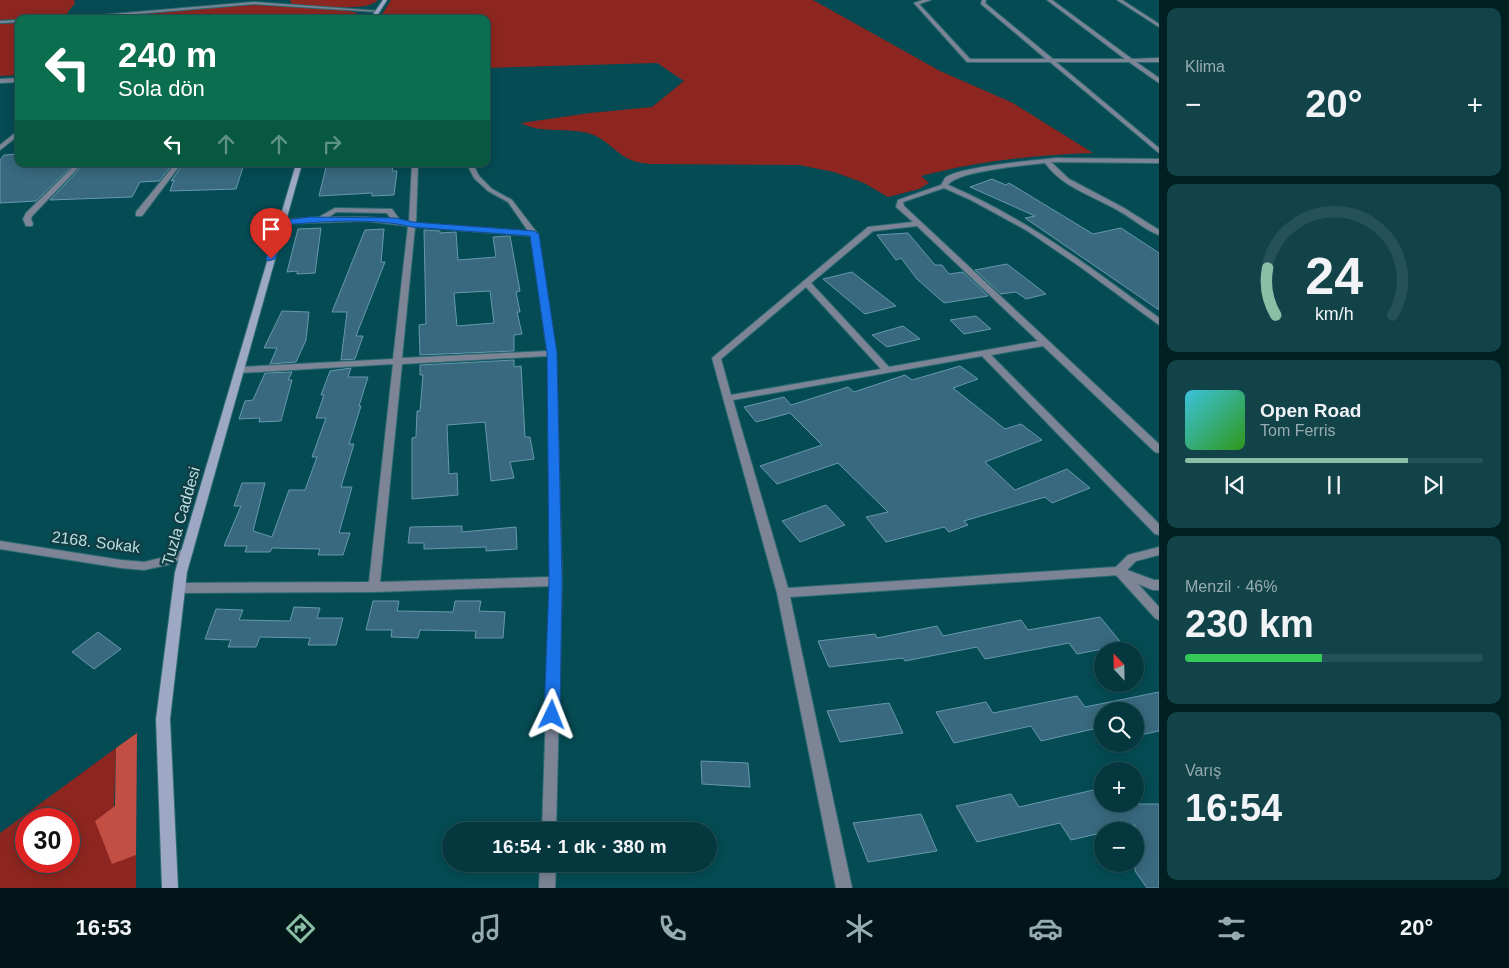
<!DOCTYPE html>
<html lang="tr">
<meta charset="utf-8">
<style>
:root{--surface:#04383e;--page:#124349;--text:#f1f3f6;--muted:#97acb0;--line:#255258;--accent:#8abfa5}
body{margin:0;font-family:Arial,sans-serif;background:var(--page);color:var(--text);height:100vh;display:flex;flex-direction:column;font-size:19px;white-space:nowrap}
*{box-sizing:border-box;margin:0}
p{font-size:16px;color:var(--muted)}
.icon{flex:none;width:28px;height:28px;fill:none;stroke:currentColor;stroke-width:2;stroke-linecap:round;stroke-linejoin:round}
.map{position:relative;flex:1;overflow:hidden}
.details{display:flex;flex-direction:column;gap:8px;padding:8px;background:#021f22;width:350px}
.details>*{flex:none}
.banner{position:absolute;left:15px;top:15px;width:475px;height:152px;border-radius:10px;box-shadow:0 2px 12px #0003,0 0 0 1px var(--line);background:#0b6e4f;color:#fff;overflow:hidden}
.needle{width:32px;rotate:338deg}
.tools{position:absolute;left:1094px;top:642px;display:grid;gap:10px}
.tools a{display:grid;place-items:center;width:50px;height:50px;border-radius:50%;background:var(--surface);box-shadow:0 2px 12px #0003,0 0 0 1px var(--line);font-size:25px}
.speed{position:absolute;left:15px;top:808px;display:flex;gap:10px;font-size:25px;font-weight:700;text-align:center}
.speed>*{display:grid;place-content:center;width:65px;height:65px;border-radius:50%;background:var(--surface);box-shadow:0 2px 12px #0003,0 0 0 1px var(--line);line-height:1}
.speed .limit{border:8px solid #d22;background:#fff;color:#111}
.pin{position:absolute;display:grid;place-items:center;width:42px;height:42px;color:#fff;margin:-51px -21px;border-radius:50% 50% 50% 0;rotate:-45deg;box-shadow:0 0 5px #0007}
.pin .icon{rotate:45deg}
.me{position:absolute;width:55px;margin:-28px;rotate:2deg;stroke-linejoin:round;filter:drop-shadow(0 0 4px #0008)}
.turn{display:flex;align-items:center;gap:18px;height:105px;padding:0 20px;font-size:22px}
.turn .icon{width:65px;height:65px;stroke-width:2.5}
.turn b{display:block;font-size:35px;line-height:42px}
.lanes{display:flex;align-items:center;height:48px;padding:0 20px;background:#0003;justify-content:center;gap:25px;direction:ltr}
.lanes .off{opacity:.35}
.big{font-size:38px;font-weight:700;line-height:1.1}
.details .tile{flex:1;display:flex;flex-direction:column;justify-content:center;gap:8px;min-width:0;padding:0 18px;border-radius:10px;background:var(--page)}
.details .dial{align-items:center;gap:0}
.dial svg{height:130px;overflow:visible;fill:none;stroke:var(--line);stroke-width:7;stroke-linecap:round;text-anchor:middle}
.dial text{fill:var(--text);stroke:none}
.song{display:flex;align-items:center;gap:15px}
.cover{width:60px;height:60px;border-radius:8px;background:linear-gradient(135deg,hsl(190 70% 55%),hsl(110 70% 35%))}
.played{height:5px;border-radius:2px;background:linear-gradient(90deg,var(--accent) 75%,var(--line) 75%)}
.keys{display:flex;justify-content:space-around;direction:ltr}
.heat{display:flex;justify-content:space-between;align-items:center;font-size:28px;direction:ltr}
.charge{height:8px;border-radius:4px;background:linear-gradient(90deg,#34c759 46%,var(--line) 0)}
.trip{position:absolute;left:442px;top:822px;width:275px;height:50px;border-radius:25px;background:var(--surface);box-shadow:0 2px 12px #0003,0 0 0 1px var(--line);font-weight:700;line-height:50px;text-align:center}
.tabs{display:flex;height:80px;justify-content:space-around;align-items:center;background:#021619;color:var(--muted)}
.tabs .icon{width:35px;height:35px}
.tabs .on{color:var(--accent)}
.tabs b{font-size:22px;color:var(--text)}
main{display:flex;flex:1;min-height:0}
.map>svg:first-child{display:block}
</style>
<main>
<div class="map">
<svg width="1159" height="888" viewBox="0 0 1159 888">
<rect width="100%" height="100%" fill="#054b53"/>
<!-- green -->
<g fill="#8d2620" fill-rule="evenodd">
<path d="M0 0H74L75 3 65 16 0 20Z"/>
<path d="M290 0H378C367 13 309 5 292 5Z"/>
<path d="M391 0H813L940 71 1013 103 1093 153C1035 155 978 161 921 176L929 183 919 189 888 197 864 183 834 172 799 165 650 164C642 163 634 162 627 158 614 151 606 139 591 134 569 127 541 134 521 123L590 113 652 107 684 81 657 63 486 68V19H379Z"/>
<path d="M258 5 346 10 357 13 360 19H101L107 16 193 8Z"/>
<path d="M19 23V75L0 76V24Z"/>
<path d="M116 748 112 863 136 855V888H0V833ZM26 819H69V861H26Z"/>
</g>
<!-- forest -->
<path fill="#c34e44" d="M137 733 136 855 112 864 95 821 115 806 116 748Z"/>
<!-- building -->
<g fill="#38697e" stroke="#6698ae" fill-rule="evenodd">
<path d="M19 154V164H74L36 201 0 203V160L4 155Z"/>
<path d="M84 164H173L159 181 140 182 132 197 50 200Z"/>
<path d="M183 164H244L236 189 170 191 174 180 171 181Z"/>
<path d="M393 166 392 171H397L394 195 372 196V193L319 196 326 167Z"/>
<path d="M992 179 1006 185 1009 183 1093 234 1121 228 1159 253V310L1025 218 1035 216 970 187Z"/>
<path d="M321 228 315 273 297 274V271L287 272 298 229Z"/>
<path d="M384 229 381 262H385L356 336H363L355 359 341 360 347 312H332L365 230Z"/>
<path d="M424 230 440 231V233L456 232 458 260 496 257 493 237 510 236 520 291 516 292 520 312H517L522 334 514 335V351L420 355 419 325 426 324ZM490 291 494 323 457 326 454 293Z"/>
<path d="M908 233 935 265H942L949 274 963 272 988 296 944 303 917 279 901 258 896 260 877 235Z"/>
<path d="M1007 264 1046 294 1026 299 1016 292 1001 294 975 270Z"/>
<path d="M852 272 896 306 865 314 823 279Z"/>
<path d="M282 311 309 312 306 340 296 362 270 364 277 348H264Z"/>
<path d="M976 316 991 329 964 334 950 320Z"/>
<path d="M903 326 920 339 887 347 872 335Z"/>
<path d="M514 360V367L521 366 525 437H530L534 459 510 462 514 478 491 481 485 422 447 425 449 474 457 473 458 495 412 499V438L416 437 417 411H420L423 375H420V365Z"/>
<path d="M960 366 978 379 953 388 1005 429 1021 424 1042 440 985 462 1015 490 1067 469 1090 488 1052 503 1045 497 964 521 968 525 949 532 944 527 886 542 866 517 888 512 838 463 777 484 760 466 822 445 790 413 756 422 744 407 784 397 791 405 848 387 854 392 905 375 912 380Z"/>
<path d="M351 368 348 377H368L359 406H361L349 444H354L341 487H352L339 533H350L343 555H318L320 549 272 548 270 552H245L247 546H224L241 506H234L242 483H265L253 531 272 537 289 490H305L317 457H312L326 418H316L324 395H321L330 371Z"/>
<path d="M292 372 288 380H292L281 421 259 422 260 418 239 419 245 401 253 400 265 373Z"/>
<path d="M826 505 845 525 800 542 782 521Z"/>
<path d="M462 526V532L516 527 517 549 486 551V547L424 549V543H408L410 527Z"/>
<path d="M373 601H399L397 611 453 612 455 601H481L479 611 505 612 503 638H475L476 631 420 630 418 638 391 637 392 630H366Z"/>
<path d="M294 607 320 608 317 618H343L336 645H308L310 638 260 637 256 647H228L231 640 205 639 216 609 243 610 239 620 290 621Z"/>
<path d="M1100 617 1123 645 1077 654 1069 643 985 659 977 647 905 661 903 658 829 667 818 641 875 634 877 638 937 626 943 636 1021 620 1028 630Z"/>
<path d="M98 632 121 649 94 669 72 652Z"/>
<path d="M1159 692V731L1140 735 1135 729V711H1102V727L1041 741 1031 726 954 743 936 712 986 702 993 713 1077 696 1085 707Z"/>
<path d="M889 703 903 733 840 742 827 711Z"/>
<path d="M701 761 748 763 750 787 702 784Z"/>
<path d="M1102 788V804H1159V888H1147L1135 871V825L1071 840 1060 823 977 842 956 806 1011 794 1019 807Z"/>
<path d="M921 814 937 851 868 862 853 823Z"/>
</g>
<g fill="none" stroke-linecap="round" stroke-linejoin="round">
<defs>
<g id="minor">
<path d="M923 0H931L919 4 970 59H1046L981 4 982 0H986L985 3 1053 59H1125L1047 0H1052L1132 59 1159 58V62H1136L1159 78V83L1129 62H1056L1159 148V153L1050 62H967L914 3Z"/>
<path d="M1117 0H1122L1159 24V27Z"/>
<path d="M254 2 380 11 378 12 254 4 76 19H53Z"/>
<path d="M19 20V22L0 23V21Z"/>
<path d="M19 78V82L0 83V79Z"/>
<path d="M19 130V135L0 150V145Z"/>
<path d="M1056 158 1159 159V163L1051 162 1069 179 1124 208 1159 230V235C1145 230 1132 218 1119 211 1094 196 1063 188 1045 163 1027 165 956 171 948 185 1026 218 1092 268 1159 318V325L1079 266 1026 230 971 200 944 188 903 202 904 206 1159 444V453L1155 452 1043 346 991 355 1159 524V535L1155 534 982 356 733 400 788 588 1116 567 1128 555 1159 547V555L1136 561 1123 574 1119 575 790 597 852 888H836L777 593 712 358 868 227 913 222 896 207 898 200 941 185C942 184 945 178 945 178 957 167 1037 160 1056 158ZM917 226 1038 341 889 367 811 283 873 231ZM806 287 881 369 731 395 721 359Z"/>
<path d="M76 164H82L32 216 31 219 33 224 32 226H26L23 219 26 213Z"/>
<path d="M175 164H181L142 216H136V212Z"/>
<path d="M412 164H418L416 223 528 231 508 202 488 191 474 178 467 164H473L479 176 492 189 512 200 538 234 556 353 562 581 556 831H542L550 586 374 592 180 593 176 591 174 588 176 585 180 583 369 582 393 364 240 373 235 370 240 367 393 359 408 226 365 221 281 224 277 222 281 220 319 217 335 208 389 209H392L400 220 409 222ZM336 212 387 213 391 219 365 217H329ZM415 227 531 236 547 351 402 358ZM548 356 550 577 380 582 402 364Z"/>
<path d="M0 541 121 560 144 562 161 558 187 548 191 549 193 552 191 555 167 565 144 570 121 568 0 549Z"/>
<path d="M540 864H556L555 888H539Z"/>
</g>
<path id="tertiary" d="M1119 567 1154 580H1159V590H1153L1138 584 1159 607V620L1155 618 1115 574 1113 571 1115 568Z"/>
<g id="secondary">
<path d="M383 0H387L375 19H370Z"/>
<path d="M296 164H302L187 572 170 719 178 888H162L156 719 175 572Z"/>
</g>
</defs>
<!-- minor casing -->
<use href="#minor" stroke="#2e6b72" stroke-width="2"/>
<!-- tertiary casing -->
<use href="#tertiary" stroke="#2e6b72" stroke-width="2"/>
<!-- secondary casing -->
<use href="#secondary" stroke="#2e6b72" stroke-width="2"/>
<!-- minor -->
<use href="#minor" fill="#7c8496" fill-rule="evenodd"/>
<!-- tertiary -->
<use href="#tertiary" fill="#7c8496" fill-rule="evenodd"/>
<!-- secondary -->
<use href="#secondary" fill="#9da8c4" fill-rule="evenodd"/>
</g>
<!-- route -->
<path fill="#1a73e8" stroke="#114b97" d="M309 217 396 218 413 222 534 231 539 234 557 353 562 581 560 715 557 720 552 722 547 720 544 715 549 581 547 353 530 236 412 227C376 218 322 221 285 225L275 259 268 261 266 259 278 221Z"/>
<g text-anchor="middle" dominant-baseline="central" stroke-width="5" stroke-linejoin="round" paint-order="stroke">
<!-- street labels -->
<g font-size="16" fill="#bedbe0" stroke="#0f3f45">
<text transform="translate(181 516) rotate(-74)">Tuzla Caddesi</text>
<text transform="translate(96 542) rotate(7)">2168. Sokak</text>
</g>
</g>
</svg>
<div class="tools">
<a><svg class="needle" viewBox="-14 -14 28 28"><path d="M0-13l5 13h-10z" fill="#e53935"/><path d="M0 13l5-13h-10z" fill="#97acb0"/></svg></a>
<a><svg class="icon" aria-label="search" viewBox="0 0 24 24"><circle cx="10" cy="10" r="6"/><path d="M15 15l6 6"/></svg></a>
<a>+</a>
<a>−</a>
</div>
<div class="speed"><div class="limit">30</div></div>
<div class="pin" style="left:271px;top:259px;background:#d93025"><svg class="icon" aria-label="arrive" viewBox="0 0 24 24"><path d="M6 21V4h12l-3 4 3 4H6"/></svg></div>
<svg class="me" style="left:552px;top:715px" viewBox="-20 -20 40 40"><path d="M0-17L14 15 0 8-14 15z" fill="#1a73e8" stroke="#fff" stroke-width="4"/></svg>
<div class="trip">16:54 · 1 dk · 380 m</div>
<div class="banner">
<div class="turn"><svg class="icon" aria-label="left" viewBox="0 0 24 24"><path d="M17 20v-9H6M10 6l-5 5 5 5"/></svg><div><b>240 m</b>Sola dön</div></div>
<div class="lanes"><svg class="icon" aria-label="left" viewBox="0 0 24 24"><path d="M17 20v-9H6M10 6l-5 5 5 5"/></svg><svg class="icon off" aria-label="ahead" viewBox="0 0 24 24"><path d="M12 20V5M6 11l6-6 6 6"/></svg><svg class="icon off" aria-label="ahead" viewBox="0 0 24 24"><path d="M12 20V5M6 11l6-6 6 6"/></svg><svg class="icon off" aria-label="right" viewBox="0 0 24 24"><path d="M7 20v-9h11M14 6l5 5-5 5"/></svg></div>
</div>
</div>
<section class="details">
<div class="tile"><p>Klima</p>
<div class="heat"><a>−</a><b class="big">20°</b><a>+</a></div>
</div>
<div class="tile dial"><svg viewBox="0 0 100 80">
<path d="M14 69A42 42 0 1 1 86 69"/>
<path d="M14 69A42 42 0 0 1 9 40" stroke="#8abfa5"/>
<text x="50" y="56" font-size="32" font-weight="700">24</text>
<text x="50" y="72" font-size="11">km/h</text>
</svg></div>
<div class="tile">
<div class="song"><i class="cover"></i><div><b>Open Road</b><p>Tom Ferris</p></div></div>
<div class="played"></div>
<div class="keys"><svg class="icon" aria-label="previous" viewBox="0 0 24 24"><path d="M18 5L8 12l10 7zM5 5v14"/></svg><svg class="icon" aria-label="pause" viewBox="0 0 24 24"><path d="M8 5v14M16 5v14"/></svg><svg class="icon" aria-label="next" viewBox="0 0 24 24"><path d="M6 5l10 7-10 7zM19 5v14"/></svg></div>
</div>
<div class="tile"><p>Menzil · 46%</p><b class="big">230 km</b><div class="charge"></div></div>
<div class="tile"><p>Varış</p><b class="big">16:54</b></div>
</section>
</main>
<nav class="tabs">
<b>16:53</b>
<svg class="icon on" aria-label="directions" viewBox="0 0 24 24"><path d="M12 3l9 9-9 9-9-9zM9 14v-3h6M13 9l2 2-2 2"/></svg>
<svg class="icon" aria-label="music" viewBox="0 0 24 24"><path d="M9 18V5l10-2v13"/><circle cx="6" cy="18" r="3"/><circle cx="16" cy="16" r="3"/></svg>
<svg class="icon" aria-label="phone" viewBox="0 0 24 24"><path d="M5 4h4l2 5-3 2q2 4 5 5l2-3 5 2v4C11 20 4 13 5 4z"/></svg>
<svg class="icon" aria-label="climate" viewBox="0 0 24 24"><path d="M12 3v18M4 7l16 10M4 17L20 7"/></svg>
<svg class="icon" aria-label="car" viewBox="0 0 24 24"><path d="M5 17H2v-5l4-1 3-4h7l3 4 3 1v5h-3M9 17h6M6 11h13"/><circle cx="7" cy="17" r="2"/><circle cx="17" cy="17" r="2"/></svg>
<svg class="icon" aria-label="filters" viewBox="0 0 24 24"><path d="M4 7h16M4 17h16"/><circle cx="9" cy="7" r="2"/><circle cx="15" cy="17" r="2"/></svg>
<b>20°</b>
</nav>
